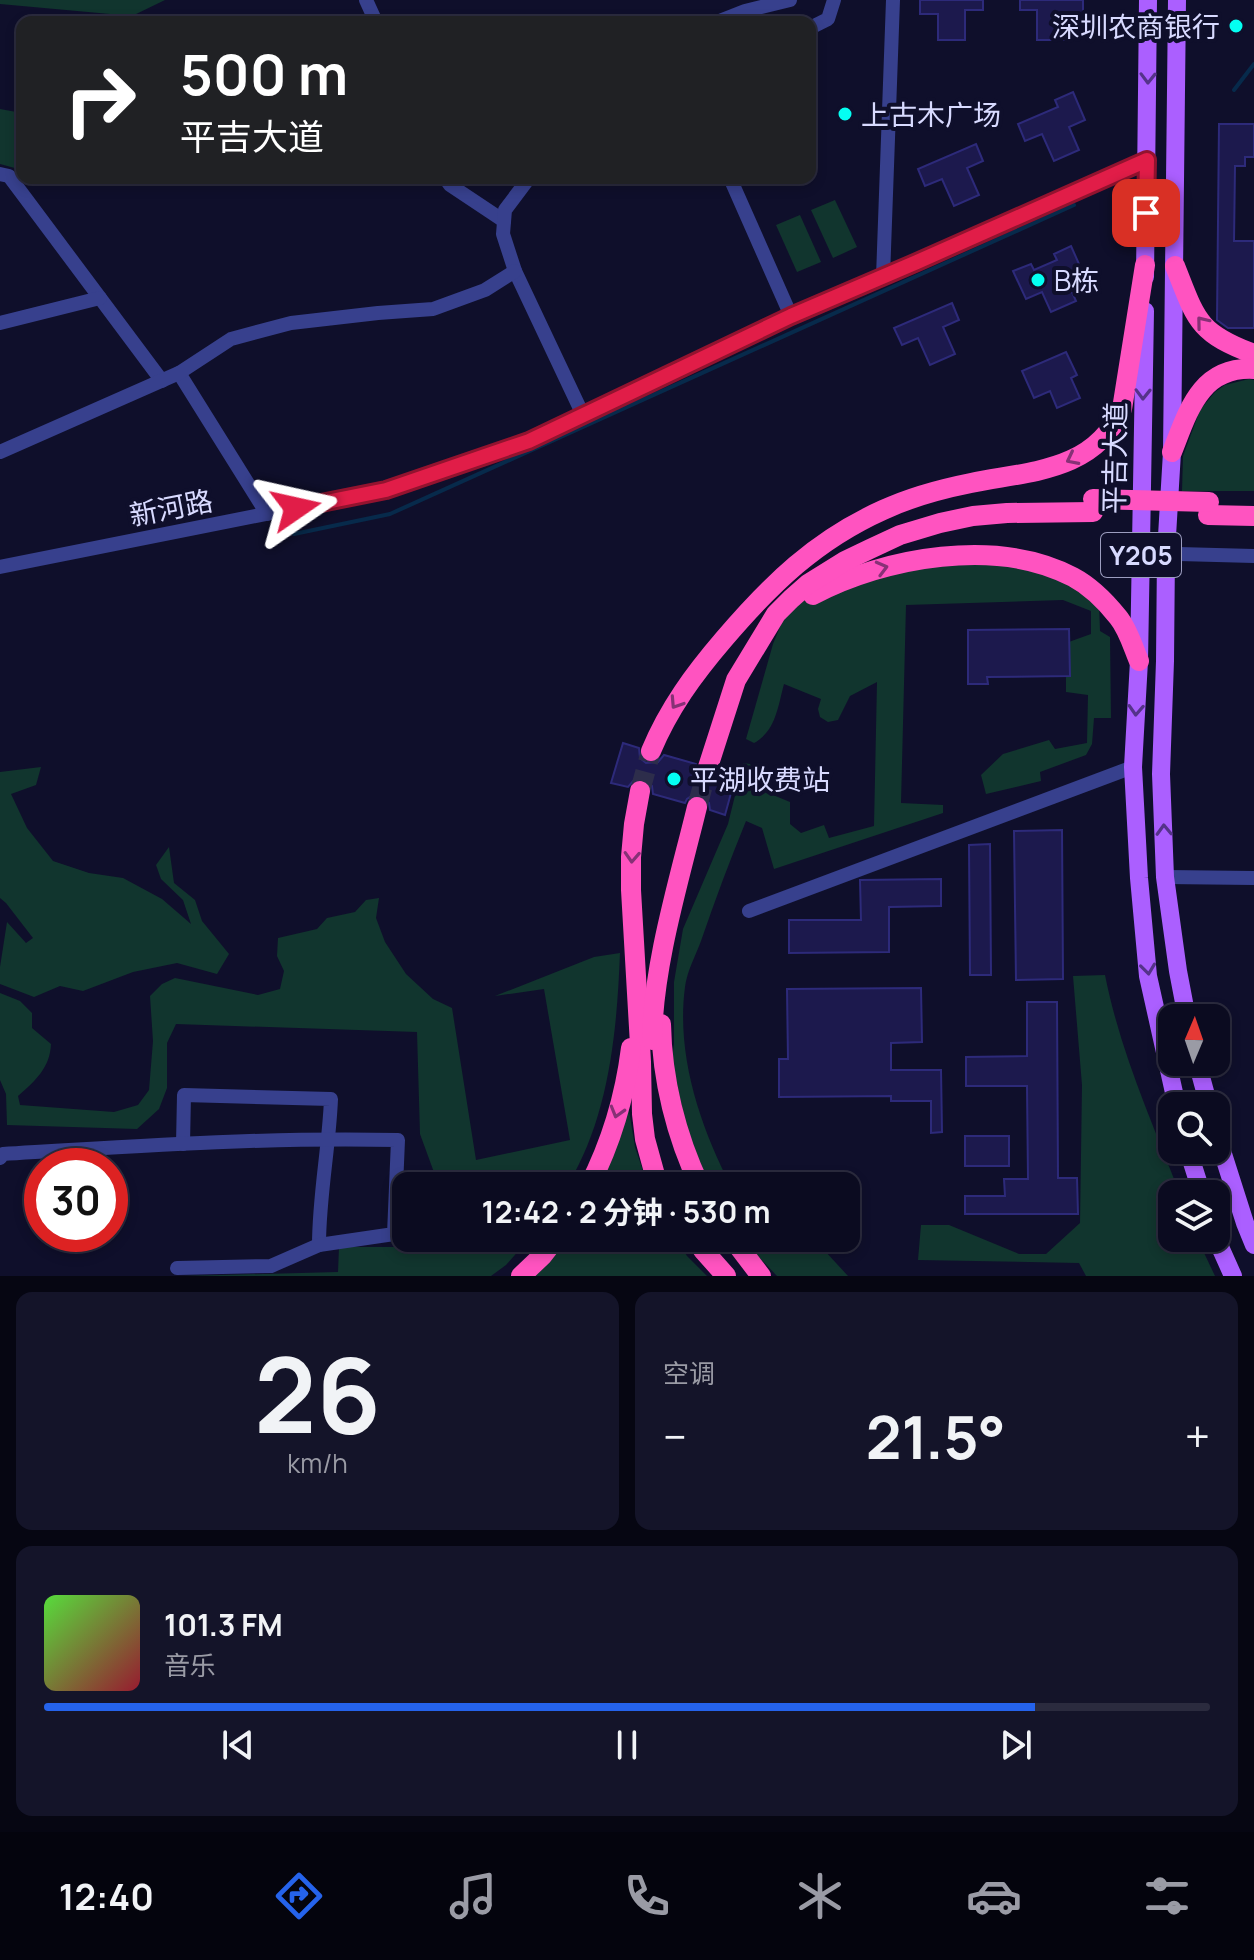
<!DOCTYPE html>
<html lang="zh">
<meta charset="utf-8">
<style>
:root{--surface:#0b0b20;--page:#141429;--text:#f1f3f6;--muted:#9a9ba5;--line:#2b2b3e;--accent:#2563eb}
body{margin:0;font-family:Manrope,"Noto Sans SC",sans-serif;background:var(--page);color:var(--text);height:100vh;display:flex;flex-direction:column;font-size:30px;white-space:nowrap}
*{box-sizing:border-box;margin:0}
p{font-size:26px;color:var(--muted)}
.icon{flex:none;width:44px;height:44px;fill:none;stroke:currentColor;stroke-width:2;stroke-linecap:round;stroke-linejoin:round}
.map{position:relative;height:1276px;overflow:hidden}
.details{display:flex;flex-direction:column;gap:16px;padding:16px;background:#060612;flex:1}
.details>*{flex:none}
.hud{position:absolute;left:16px;top:16px;width:800px;height:168px;border-radius:16px;box-shadow:0 4px 12px #0003,0 0 0 2px var(--line);background:#202124;color:#fff;overflow:hidden}
.needle{width:52px;rotate:2deg}
.buttons{position:absolute;left:1158px;top:1004px;display:grid;gap:16px}
.buttons a{display:grid;place-items:center;width:72px;height:72px;border-radius:16px;background:var(--surface);box-shadow:0 4px 12px #0003,0 0 0 2px var(--line);font-size:40px}
.speed{position:absolute;left:24px;top:1148px;display:flex;gap:16px;font-size:40px;font-weight:700;text-align:center}
.speed>*{display:grid;place-content:center;width:104px;height:104px;border-radius:50%;background:var(--surface);box-shadow:0 4px 12px #0003,0 0 0 2px var(--line);line-height:1}
.speed .limit{border:12px solid #d22;background:#fff;color:#111}
.pin{position:absolute;display:grid;place-items:center;width:68px;height:68px;color:#fff;margin:-34px;border-radius:16px;box-shadow:0 4px 12px #0006}
.me{position:absolute;width:88px;margin:-44px;rotate:79deg;stroke-linejoin:round;filter:drop-shadow(0 0 6px #0008)}
.turn{display:flex;align-items:center;gap:28px;height:168px;padding:0 32px;font-size:36px}
.turn .icon{width:104px;height:104px;stroke-width:2.5}
.turn b{display:block;font-size:56px;line-height:68px}
.big{font-size:60px;font-weight:700;line-height:1.1}
.details .tile{flex:1;display:flex;flex-direction:column;justify-content:center;gap:12px;min-width:0;padding:0 28px;border-radius:16px;background:var(--page)}
.details .dial{align-items:center;gap:0}
.dial b{font-size:104px;line-height:1}
.song{display:flex;align-items:center;gap:24px}
.cover{width:96px;height:96px;border-radius:12px;background:linear-gradient(135deg,hsl(110 70% 55%),hsl(350 70% 35%))}
.played{height:8px;border-radius:4px;background:linear-gradient(90deg,var(--accent) 85%,var(--line) 85%)}
.keys{display:flex;justify-content:space-around;direction:ltr}
.heat{display:flex;justify-content:space-between;align-items:center;font-size:44px;direction:ltr}
.details .tiles{flex:1;display:grid;gap:16px;grid-template-columns:1fr 1fr}
.tile:last-child{grid-column:span 2}
.trip{position:absolute;left:392px;top:1172px;width:468px;height:80px;border-radius:16px;background:var(--surface);box-shadow:0 4px 12px #0003,0 0 0 2px var(--line);font-weight:700;line-height:80px;text-align:center}
.dock{display:flex;height:128px;justify-content:space-around;align-items:center;background:#04040d;color:var(--muted)}
.dock .icon{width:56px;height:56px}
.dock .selected{color:var(--accent)}
.dock b{font-size:36px;color:var(--text)}
.map>svg:first-child{display:block}
</style>
<div class="map">
<svg width="1254" height="1276" viewBox="0 0 1254 1276">
<rect width="100%" height="100%" fill="#0f0f2b"/>
<!-- green -->
<g fill="#11352e">
<path d="M0 0H165L132 16 0 4Z"/>
<path d="M0 109 22 113V170L0 164Z"/>
<path d="M835 200 857 247 833 258 811 210Z"/>
<path d="M800 215 821 262 797 272 776 225Z"/>
<path d="M1249 379 1254 380V491H1182L1183 456 1200 410 1215 392 1225 385Z"/>
<path d="M1031 558 1099 604 1100 631 1110 637 1111 718H1094L1092 744 1086 755 1040 772 1041 781 986 794 981 775 1003 754 1049 740 1055 749 1087 743 1088 695 1066 692V643L1091 634V611L1063 600 906 605 901 803 943 805V813L774 869 762 828 746 821C730 860 715 900 701 941 696 955 687 971 685 987 676 1055 700 1126 731 1186H712L700 1165 685 1121 672 1061 674 1043V982L683 929 728 824 743 763 750 764 755 772 756 788 790 802V824L801 833 824 825 829 838 874 826 877 682 850 696 838 720 828 722 820 717 818 709 821 699 784 684C778 706 776 731 754 743L746 739 773 644 782 622 797 604 847 574Z"/>
<path d="M41 767 36 785 11 794 27 828 53 861 89 873 123 878 162 899 191 924 183 900 161 879 156 865 169 847 174 883 195 900 202 921 229 954 217 974 177 963 133 972 83 991 60 986 34 997 0 984V967L7 922 26 943 33 938 6 903 0 898V772Z"/>
<path d="M379 898 376 918 385 942 406 974 433 999 452 1008 476 1160 570 1140 544 989 495 996 594 957 620 953C617 1031 609 1118 567 1186H439L420 1134 417 1032 176 1024 167 1043V1088L159 1109 137 1129 7 1125 6 1094 0 1080V993L20 1001 32 1013V1028L51 1044C50 1068 35 1081 18 1096L20 1105 114 1112 138 1105 149 1090 153 1041 150 996 162 984 175 978 258 995 280 989 284 971 277 956 278 938 317 929 327 918 355 912 366 900Z"/>
<path d="M1105 975C1120 1051 1152 1122 1180 1194H1172V1238H1197L1215 1276H1086L1079 1263 918 1260 921 1225H949L1019 1254H1046L1080 1223 1082 1085 1073 976Z"/>
<path d="M628 1104 635 1147 648 1186H592Z"/>
<path d="M431 1238H530L506 1265 491 1276H183L338 1272 339 1247H423Z"/>
<path d="M562 1238H676L687 1256 707 1276H529Z"/>
<path d="M745 1238H813L848 1276H777L754 1252Z"/>
</g>
<g fill="none" stroke-linecap="round" stroke-linejoin="round">
<!-- stream -->
<g stroke="#072a4b" stroke-width="4">
<path d="M1234 90 1254 64"/>
<path d="M294 534 390 514 1074 205"/>
</g>
</g>
<!-- building -->
<g fill="#1c194d" stroke="#2d2a7a" stroke-width="2">
<path d="M920 0H983V10H965V40H938V14H920Z"/>
<path d="M1020 0H1083V14H1065V40H1037V10H1020Z"/>
<path d="M1073 92 1085 120 1069 127 1079 150 1054 161 1042 134 1025 141 1018 124 1058 107 1055 100Z"/>
<path d="M1219 124H1254V157H1245V166H1235L1234 241H1254V328H1228L1217 320Z"/>
<path d="M976 144 983 161 967 168 979 195 954 206 942 179 925 186 918 169Z"/>
<path d="M1071 246 1083 273 1067 281 1076 301 1051 312 1042 292 1026 299 1013 271 1031 264 1034 270 1057 260 1054 254Z"/>
<path d="M952 303 959 320 943 327 955 354 930 365 918 338 902 345 894 328Z"/>
<path d="M1066 352 1077 375 1071 378 1080 398 1057 408 1050 391 1034 398 1022 371Z"/>
<path d="M1069 629 1070 676 987 677 988 684H968V630Z"/>
<path d="M623 743 639 748 640 758 646 763 658 762 664 755 696 764 698 775 705 780 716 777 720 771 736 775 725 815 710 810 709 803 701 795H693L687 799 685 803 653 794 652 786 643 778 635 779 628 787 611 783Z"/>
<path d="M1062 830 1063 979 1016 980 1014 831Z"/>
<path d="M990 844 991 975H970L969 845Z"/>
<path d="M941 879V906L889 907V952L789 953V920H861L860 880Z"/>
<path d="M921 988 922 1042 891 1043V1070H941L942 1132 931 1133V1101H891V1096L779 1097V1059H788L787 989Z"/>
<path d="M1027 1002H1057L1058 1178H1077L1078 1214H965V1196H1005L1004 1179H1028L1027 1086H966V1057L1027 1056Z"/>
<rect x="965" y="1136" width="44" height="30"/>
</g>
<g fill="none" stroke-linecap="round" stroke-linejoin="round">
<!-- highway-tunnel -->
<g stroke="#2d2d4b" stroke-width="20" stroke-dasharray="20 10" stroke-linecap="butt">
<path d="M640 791 651 751"/>
<path d="M697 807 708 767"/>
</g>
<!-- minor -->
<g stroke="#37408d" stroke-width="14">
<path d="M366 0 376 22"/>
<path d="M717 22 745 11 790 0"/>
<path d="M810 28 828 19 834 0"/>
<path d="M0 174 9 176 162 381"/>
<path d="M445 178 450 185 504 221"/>
<path d="M529 178 505 210 503 234 515 271 583 415"/>
<path d="M730 178 791 316"/>
<path d="M883 277 893 0"/>
<path d="M0 323 100 298"/>
<path d="M179 373 267 514"/>
<path d="M0 452 179 373 231 339 291 323 378 313 433 309 485 290 515 271"/>
<path d="M1141 553 1254 556"/>
<path d="M0 567 386 490 529 441 791 316 917 262 1147 160"/>
<path d="M1165 877 1254 878"/>
<path d="M749 911 1133 767"/>
<path d="M183 1144 184 1095 331 1099C329 1148 319 1196 319 1245"/>
<path d="M0 1158 3 1154C135 1146 266 1137 398 1140L394 1234 319 1245 271 1266 177 1268"/>
</g>
<!-- major -->
<g stroke="#ab5fff" stroke-width="18">
<path d="M1177 0 1172 452 1166 553 1165 661 1161 774 1165 877 1178 971 1187 1018"/>
<path d="M1145 277 1148 0"/>
<path d="M1145 311 1139 661 1133 767 1139 878 1148 976 1177 1106"/>
<path d="M1197 1062 1209 1106"/>
<path d="M1216 1132 1245 1223 1254 1245"/>
<path d="M1188 1150 1202 1194"/>
<path d="M1216 1238 1233 1276"/>
</g>
<!-- highway -->
<g stroke="#ff53c0" stroke-width="20">
<path d="M1175 266C1196 319 1197 333 1254 354"/>
<path d="M1172 452C1188 412 1200 366 1254 369"/>
<path d="M1208 515 1254 516"/>
<path d="M813 595C885 557 997 537 1073 577 1090 586 1106 602 1118 617 1128 629 1133 647 1139 661"/>
<path d="M651 751C669 708 694 674 724 639 771 584 816 540 883 510 911 497 941 489 971 483 1029 471 1094 472 1122 409L1145 265"/>
<path d="M708 767 736 680 776 614 791 599 808 584 845 561 870 549 900 535 940 523 973 516 1007 513 1093 512"/>
<path d="M640 791 634 824 631 857V890L641 1062 642 1114 645 1139 658 1186"/>
<path d="M661 1024C662 1079 676 1136 700 1186"/>
<path d="M652 1040C653 965 679 881 697 807"/>
<path d="M589 1186C611 1143 625 1096 631 1048"/>
<path d="M695 1238 703 1250 726 1276"/>
<path d="M732 1238 761 1276"/>
<path d="M521 1276 542 1256 556 1238"/>
</g>
<!-- highway-bridge -->
<path stroke="#ff53c0" stroke-width="20" d="M1093 499 1209 502"/>
</g>
<!-- one-way arrows -->
<defs><path id="oneway-chevron" d="M-2-3.5L2.5 0L-2 3.5" fill="none" stroke-width="1.6" stroke-linecap="round" stroke-linejoin="round" transform="scale(2)"/></defs>
<g stroke="#55338a">
<use href="#oneway-chevron" transform="translate(1148 78) rotate(91)"/>
<use href="#oneway-chevron" transform="translate(1143 394) rotate(91)"/>
<use href="#oneway-chevron" transform="translate(1136 710) rotate(93)"/>
<use href="#oneway-chevron" transform="translate(1164 830) rotate(-92)"/>
<use href="#oneway-chevron" transform="translate(1148 969) rotate(83)"/>
</g>
<g stroke="#873176">
<use href="#oneway-chevron" transform="translate(1202 322) rotate(-129)"/>
<use href="#oneway-chevron" transform="translate(1072 459) rotate(153)"/>
<use href="#oneway-chevron" transform="translate(882 568) rotate(-15)"/>
<use href="#oneway-chevron" transform="translate(676 703) rotate(123)"/>
<use href="#oneway-chevron" transform="translate(632 857) rotate(93)"/>
<use href="#oneway-chevron" transform="translate(617 1112) rotate(106)"/>
</g>
<g fill="none" stroke-linecap="round" stroke-linejoin="round">
<defs>
<path id="route" d="M296 508 386 490 529 441 791 316 917 262 1147 160 1146 213"/>
</defs>
<!-- route casing -->
<use href="#route" stroke="#92132f" stroke-width="20"/>
<!-- route -->
<use href="#route" stroke="#e11d48" stroke-width="14"/>
</g>
<!-- markers -->
<g fill="#04fff2" stroke="#0f0f2b" stroke-width="3">
<circle cx="1236" cy="26" r="8"/>
<circle cx="845" cy="114" r="8"/>
<circle cx="1038" cy="280" r="8"/>
<circle cx="674" cy="779" r="8"/>
</g>
<g text-anchor="middle" dominant-baseline="central" stroke-width="8" stroke-linejoin="round" paint-order="stroke">
<!-- shield labels -->
<rect fill="#0f0f2b" stroke="#9c9dbf" stroke-width="2" x="1101" y="533" width="80" height="44" rx="6"/>
<g font-size="26" font-weight="bold" fill="#d8daff">
<text x="1141" y="555">Y205</text>
</g>
<!-- poi labels -->
<g font-size="28" fill="#d8daff" stroke="#0f0f2b" text-anchor="start">
<text x="1220" y="26" text-anchor="end">深圳农商银行</text>
<text x="861" y="114">上古木广场</text>
<text x="1054" y="280">B栋</text>
<text x="690" y="779">平湖收费站</text>
</g>
<!-- street labels -->
<g font-size="28" fill="#d8daff" stroke="#0f0f2b">
<text transform="translate(1114 458) rotate(-89)">平吉大道</text>
<text transform="translate(171 507) rotate(-11)">新河路</text>
</g>
</g>
</svg>
<div class="buttons">
<a><svg class="needle" viewBox="-14 -14 28 28"><path d="M0-13l5 13h-10z" fill="#e53935"/><path d="M0 13l5-13h-10z" fill="#9a9ba5"/></svg></a>
<a><svg class="icon" aria-label="search" viewBox="0 0 24 24"><circle cx="10" cy="10" r="6"/><path d="M15 15l6 6"/></svg></a>
<a><svg class="icon" aria-label="layers" viewBox="0 0 24 24"><path d="M12 4l9 5-9 5-9-5zM3 14l9 5 9-5"/></svg></a>
</div>
<div class="speed"><div class="limit">30</div></div>
<div class="pin" style="left:1146px;top:213px;background:#d93025"><svg class="icon" aria-label="arrive" viewBox="0 0 24 24"><path d="M6 21V4h12l-3 4 3 4H6"/></svg></div>
<svg class="me" style="left:296px;top:508px" viewBox="-20 -20 40 40"><path d="M0-17L14 15 0 8-14 15z" fill="#e11d48" stroke="#fff" stroke-width="4"/></svg>
<div class="trip">12:42 · 2 分钟 · 530 m</div>
<div class="hud">
<div class="turn"><svg class="icon" aria-label="right" viewBox="0 0 24 24"><path d="M7 20v-9h11M14 6l5 5-5 5"/></svg><div><b>500 m</b>平吉大道</div></div>
</div>
</div>
<section class="details">
<div class="tiles">
<div class="tile dial"><b>26</b><p>km/h</p></div>
<div class="tile"><p>空调</p>
<div class="heat"><a>−</a><b class="big">21.5°</b><a>+</a></div>
</div>
<div class="tile">
<div class="song"><i class="cover"></i><div><b>101.3 FM</b><p>音乐</p></div></div>
<div class="played"></div>
<div class="keys"><svg class="icon" aria-label="previous" viewBox="0 0 24 24"><path d="M18 5L8 12l10 7zM5 5v14"/></svg><svg class="icon" aria-label="pause" viewBox="0 0 24 24"><path d="M8 5v14M16 5v14"/></svg><svg class="icon" aria-label="next" viewBox="0 0 24 24"><path d="M6 5l10 7-10 7zM19 5v14"/></svg></div>
</div>
</div>
</section>
<nav class="dock">
<b>12:40</b>
<svg class="icon selected" aria-label="directions" viewBox="0 0 24 24"><path d="M12 3l9 9-9 9-9-9zM9 14v-3h6M13 9l2 2-2 2"/></svg>
<svg class="icon" aria-label="music" viewBox="0 0 24 24"><path d="M9 18V5l10-2v13"/><circle cx="6" cy="18" r="3"/><circle cx="16" cy="16" r="3"/></svg>
<svg class="icon" aria-label="phone" viewBox="0 0 24 24"><path d="M5 4h4l2 5-3 2q2 4 5 5l2-3 5 2v4C11 20 4 13 5 4z"/></svg>
<svg class="icon" aria-label="climate" viewBox="0 0 24 24"><path d="M12 3v18M4 7l16 10M4 17L20 7"/></svg>
<svg class="icon" aria-label="car" viewBox="0 0 24 24"><path d="M5 17H2v-5l4-1 3-4h7l3 4 3 1v5h-3M9 17h6M6 11h13"/><circle cx="7" cy="17" r="2"/><circle cx="17" cy="17" r="2"/></svg>
<svg class="icon" aria-label="filters" viewBox="0 0 24 24"><path d="M4 7h16M4 17h16"/><circle cx="9" cy="7" r="2"/><circle cx="15" cy="17" r="2"/></svg>
</nav>
